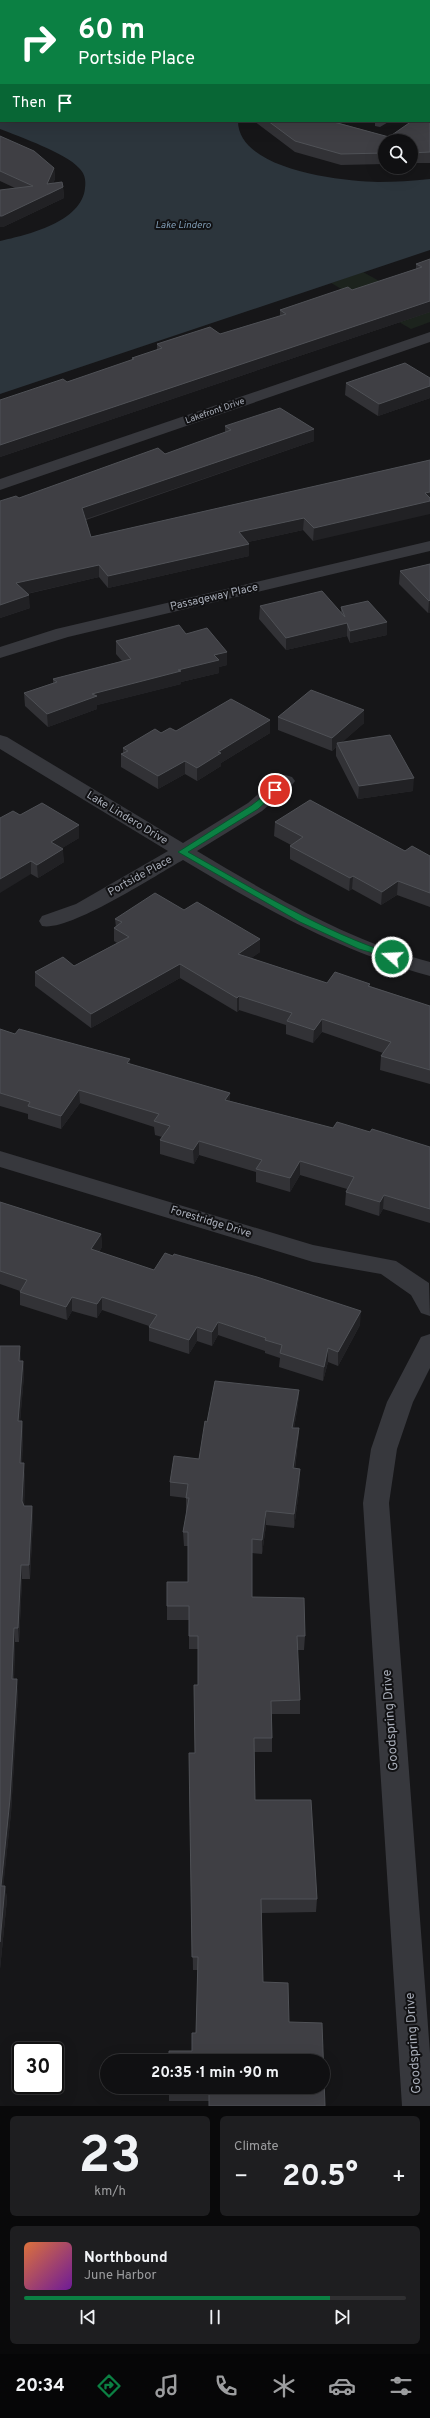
<!DOCTYPE html>
<meta charset="utf-8">
<style>
:root{--surface:#101012;--page:#1e1e20;--text:#f1f3f6;--muted:#9c9d9f;--line:#303032;--accent:#0b8043}
body{margin:0;font-family:Overpass,sans-serif;background:var(--page);color:var(--text);height:100vh;display:flex;flex-direction:column;font-size:15px;white-space:nowrap}
*{box-sizing:border-box;margin:0}
p{font-size:13px;color:var(--muted)}
.icon{flex:none;width:22px;height:22px;fill:none;stroke:currentColor;stroke-width:2;stroke-linecap:round;stroke-linejoin:round}
.map{position:relative;height:2106px;overflow:hidden}
.drawer{display:flex;flex-direction:column;gap:10px;padding:10px;background:#09090a;flex:1}
.drawer>*{flex:none}
.hud{position:absolute;left:0px;top:0px;width:430px;height:122px;box-shadow:0 4px 16px #0002,0 0 0 1px var(--line);background:#0b8043;color:#fff;overflow:hidden}
.controls{position:absolute;left:378px;top:134px;display:grid;gap:8px}
.controls a{display:grid;place-items:center;width:40px;height:40px;border-radius:50%;background:var(--surface);box-shadow:0 4px 16px #0002,0 0 0 1px var(--line);font-size:20px}
.speed{position:absolute;left:12px;top:2042px;display:flex;gap:8px;font-size:20px;font-weight:700;text-align:center}
.speed>*{display:grid;place-content:center;width:52px;height:52px;border-radius:50%;background:var(--surface);box-shadow:0 4px 16px #0002,0 0 0 1px var(--line);line-height:1}
.speed .limit{border:2px solid #111;border-radius:6px;background:#fff;color:#111}
.pin{position:absolute;display:grid;place-items:center;width:34px;height:34px;color:#fff;margin:-17px;border:2px solid #fff;border-radius:50%;box-shadow:0 1px 4px #0007}
.me{position:absolute;width:44px;margin:-22px;rotate:289deg;stroke-linejoin:round;filter:drop-shadow(0 0 3px #0008)}
.turn{display:flex;align-items:center;gap:14px;height:84px;padding:0 12px;font-size:18px}
.turn .icon{width:52px;height:52px;stroke-width:2.5}
.turn b{display:block;font-size:28px;line-height:34px}
.then{display:flex;align-items:center;height:38px;padding:0 12px;background:#0003;gap:8px;font-size:15px}
.big{font-size:30px;font-weight:700;line-height:1.1}
.drawer .card{flex:1;display:flex;flex-direction:column;justify-content:center;gap:6px;min-width:0;padding:0 14px;border-radius:6px;background:var(--page)}
.drawer .dial{align-items:center;gap:0}
.dial b{font-size:52px;line-height:1}
.song{display:flex;align-items:center;gap:12px}
.cover{width:48px;height:48px;border-radius:6px;background:linear-gradient(135deg,hsl(20 70% 55%),hsl(280 70% 35%))}
.played{height:4px;border-radius:2px;background:linear-gradient(90deg,var(--accent) 80%,var(--line) 80%)}
.keys{display:flex;justify-content:space-around;direction:ltr}
.heat{display:flex;justify-content:space-between;align-items:center;font-size:22px;direction:ltr}
.drawer .tiles{flex:1;display:grid;gap:10px;grid-template-columns:1fr 1fr}
.card:last-child{grid-column:span 2}
.trip{position:absolute;left:100px;top:2054px;width:230px;height:40px;border-radius:20px;background:var(--surface);box-shadow:0 4px 16px #0002,0 0 0 1px var(--line);font-weight:700;line-height:40px;text-align:center}
.dock{display:flex;height:64px;justify-content:space-around;align-items:center;background:#060607;color:var(--muted)}
.dock .icon{width:28px;height:28px}
.dock .selected{color:var(--accent)}
.dock b{font-size:18px;color:var(--text)}
.map>svg:first-child{display:block}
</style>
<div class="map">
<svg width="430" height="2106" viewBox="0 0 430 2106">
<rect width="100%" height="100%" fill="#161618"/>
<!-- green -->
<path fill="#1c231d" d="M363 272 430 309V322L411 329 331 283Z"/>
<!-- water -->
<path fill="#2c353c" d="M0 75 1 121H238C238 170 342 181 378 182 395 182 413 181 430 179V250L0 394V241C27 235 82 222 85 188 86 180 85 174 79 168 66 153 20 137 0 129Z"/>
<g fill="none" stroke-linecap="round" stroke-linejoin="round">
<!-- street -->
<g fill="#37383d" fill-rule="evenodd">
<path d="M324 0H339L340 1H325Z"/>
<path d="M375 121H390L380 127 375 126Z"/>
<path d="M430 332V342L0 490V479Z"/>
<path d="M430 541V551L68 637 0 658V647L56 629Z"/>
<path d="M0 735 7 737 183 843 248 803 278 777 285 775 292 777 295 781 292 785 262 811 197 851C271 895 347 940 430 962V976C341 952 262 907 183 860 156 875 69 932 42 926L39 921 42 916 76 904 168 851 0 749Z"/>
<path d="M0 1151 313 1245 396 1261 429 1283 430 1316 421 1313 411 1295 381 1274 313 1262 0 1167Z"/>
<path d="M430 1334V1368L413 1402 397 1449 389 1503 430 2053V2106H402L363 1503 371 1449 387 1402 421 1337Z"/>
</g>
</g>
<!-- wall -->
<g fill="#323236">
<path d="M1 10V21H0V11Z"/>
<path d="M429 18 430 87H429L430 88V100H429Z"/>
<rect x="0" y="40" width="1" height="16"/>
<path d="M430 109V163H411V141H385V164L341 165 295 152 254 121H333H332L389 137Z"/>
<path d="M0 136 54 168 55 179 53 183 63 187 64 198 3 227 15 188 0 181Z"/>
<path d="M430 259V312L0 457V400L67 382 132 360V358L157 350V344L220 334 280 316V310L352 290 416 269V264Z"/>
<path d="M430 378V398L378 416 345 395 346 383Z"/>
<path d="M225 426 314 429V441L86 520 91 537 430 460 313 541 303 530 248 542 249 544V556L108 588 99 577 27 594 30 608 0 618 19 498 165 454 225 433Z"/>
<path d="M430 564V613H428L399 584 400 571Z"/>
<path d="M260 606 341 612V607L387 635 350 643 347 636 286 650 259 619Z"/>
<path d="M186 634 227 652V665L219 667V673L181 682V684L97 705V709L48 727 25 706 24 693 53 683V679L122 661 116 654V641Z"/>
<path d="M278 717 364 723 342 742 413 791 358 799 336 756V747L332 751 278 730Z"/>
<path d="M270 720V733L221 763V766L197 781 185 774 158 789 121 767V754L123 753V748L161 733Z"/>
<path d="M20 815 79 825V838L62 848 64 862 38 878 31 874Z"/>
<path d="M275 822 430 856V907L397 895 381 905 352 889 349 891 290 859V846L291 845 274 836Z"/>
<path d="M115 919 260 952 251 958 327 983 370 984V986L430 1006V1084L380 1070 381 1056 383 1053 322 1032 313 1043 286 1034V1025L239 1010 237 1012 180 978 91 1028 35 986V972L74 966 117 943 114 941V928L116 927Z"/>
<path d="M0 1029 15 1034 130 1059V1064L230 1093V1101L333 1128 370 1132 430 1147V1223L383 1209 379 1216 345 1205 346 1192 347 1189 300 1175 290 1192 256 1182V1172L199 1155 194 1164 160 1154V1140L162 1137 155 1135 154 1127 80 1103 61 1129 28 1119V1114L0 1106Z"/>
<path d="M0 1202 101 1234 102 1247 99 1252 154 1270 360 1325 338 1366 328 1362 323 1381 279 1367 280 1358 265 1353V1351L218 1335 212 1346 197 1341 189 1354 149 1341V1326L102 1310 97 1318 72 1311 67 1320 20 1305V1291L0 1284Z"/>
<path d="M0 1346 21 1361H23L24 1375 20 1421H22L23 1435 22 1463 25 1477 24 1506H32L33 1520 30 1579H22L19 1642H15L14 1679 18 1693 11 1813 3 1886H5L7 1899 0 1969Z"/>
<path d="M299 1390 298 1404 294 1428H299L298 1442 295 1469 300 1483 294 1528 266 1525 262 1554 252 1553V1597L305 1636 304 1650H297L300 1700V1714H272V1752H254L255 1800 317 1899 316 1912 262 1913 209 2101H169V2087L192 2051 196 2033 198 1970H193L189 1753H195L198 1685V1649H189V1620H167V1606L188 1582V1546H184L183 1532 187 1512H186V1498L170 1496V1482L199 1459 207 1422Z"/>
</g>
<!-- shaded-wall -->
<g fill="#212124">
<path d="M254 0H286L283 1H251Z"/>
<path d="M429 77H430V87L429 88Z"/>
<path d="M54 168 55 179 48 195 63 187 64 198 3 227H0V216L47 184Z"/>
<path d="M430 301V312L0 457V445Z"/>
<path d="M430 386V398L378 416 379 404Z"/>
<path d="M314 429V441L83 520 82 508Z"/>
<path d="M430 492V514L313 541 314 528Z"/>
<path d="M304 518 303 530 239 544V532Z"/>
<path d="M249 544V556L108 588V576Z"/>
<path d="M99 565V577L17 596 16 583Z"/>
<path d="M29 595 30 608 0 618V605Z"/>
<path d="M430 600V613H428L429 601Z"/>
<path d="M387 622V635L350 643V631Z"/>
<path d="M347 623V636L286 650V638Z"/>
<path d="M227 652V665L219 667V673L181 682V684L97 705V709L48 727 47 714 92 694 178 670 214 655Z"/>
<path d="M364 710V723L338 746 337 743 336 747 332 751V738Z"/>
<path d="M270 720V733L221 763V766L197 781V768L218 752Z"/>
<path d="M185 761V774L158 789V776Z"/>
<path d="M414 778 413 791 358 799 359 786Z"/>
<path d="M79 825V838L51 855V842Z"/>
<path d="M63 849 64 862 38 878 37 865Z"/>
<path d="M31 861V874L0 893V879Z"/>
<path d="M353 876 352 889 349 891 350 878Z"/>
<path d="M398 881 397 895 381 905 382 892Z"/>
<path d="M260 939V952L237 968 238 954Z"/>
<path d="M180 964V978L91 1028V1014Z"/>
<path d="M239 996V1010L237 1012V998Z"/>
<path d="M322 1019V1032L313 1043 314 1030Z"/>
<path d="M130 1059V1072L127 1063Z"/>
<path d="M79 1090 80 1103 61 1129V1116Z"/>
<path d="M230 1093V1107L225 1100Z"/>
<path d="M199 1141V1155L194 1164 193 1150Z"/>
<path d="M300 1161V1175L290 1192V1178Z"/>
<path d="M384 1195 383 1209 379 1216 380 1202Z"/>
<path d="M101 1234 102 1247 92 1263 91 1249Z"/>
<path d="M72 1297V1311L67 1320 66 1307Z"/>
<path d="M102 1297V1310L97 1318V1304Z"/>
<path d="M361 1311 360 1325 338 1366V1352Z"/>
<path d="M218 1322V1335L212 1346V1332Z"/>
<path d="M197 1327V1341L189 1354V1340Z"/>
<path d="M20 1346 21 1360 20 1375 19 1361Z"/>
<path d="M328 1348V1362L323 1381 324 1367Z"/>
<path d="M23 1361 24 1375 19 1435 18 1421Z"/>
<path d="M299 1390 298 1404 292 1441V1428Z"/>
<path d="M22 1421 23 1435 21 1477 20 1463Z"/>
<path d="M299 1428 298 1442 293 1482V1468Z"/>
<path d="M24 1463 25 1477 24 1515 22 1501Z"/>
<path d="M300 1469V1483L294 1528V1514Z"/>
<path d="M32 1506 33 1520 30 1579 29 1565Z"/>
<path d="M266 1511V1525L262 1554V1540Z"/>
<path d="M21 1565 22 1579 19 1642 18 1628Z"/>
<path d="M14 1628 15 1642 13 1693 12 1679Z"/>
<path d="M17 1679 18 1693 11 1813 2 1899 1 1886Z"/>
<path d="M5 1886 7 1899 0 1969V1942Z"/>
</g>
<!-- building -->
<g fill="#3f3f44" stroke="#4f5156">
<path d="M18 0H254L251 1H17Z"/>
<rect x="429" y="18" width="1" height="59"/>
<rect x="0" y="40" width="1" height="6"/>
<path d="M430 109V152L411 153V141H385V153L341 154 295 141 268 121H330L389 137 412 121H429V110Z"/>
<path d="M0 136 34 151 54 168 47 184 62 182 63 187 2 216H0V190L33 186 0 171Z"/>
<path d="M430 259V301L0 445V400L63 379 67 382 134 359 132 358 162 348 157 344 210 327 220 334 286 314 280 310 348 287 352 290 422 267 416 264Z"/>
<path d="M405 363 430 378V386L379 404 346 383Z"/>
<path d="M280 408 314 429 82 508 91 537 430 460V492L425 493 430 498V501L314 528 304 518 239 532 249 544 108 576 99 565 16 583 29 595 0 605V501L16 496 19 498 158 448 165 454 231 430 225 426Z"/>
<path d="M430 564V600L429 601 400 571Z"/>
<path d="M322 591 345 617 341 607 368 601 387 622 350 631 347 623 286 638 260 606Z"/>
<path d="M179 625 186 634 207 628 227 652 214 655 219 660 178 670 181 671 92 694 97 696 47 714 24 693 57 682 53 679 131 659 116 641Z"/>
<path d="M311 690 364 710 332 738 278 717Z"/>
<path d="M231 699 270 720 218 752 221 753 197 768 185 761 158 776 121 754 128 751 123 748 155 729 161 733 170 728 176 731Z"/>
<path d="M390 735 414 778 359 786 337 743Z"/>
<path d="M310 800 405 851 412 846 430 856V893L398 881 382 892 353 876 350 878 290 846 303 837 275 822Z"/>
<path d="M42 803 79 825 51 842 63 849 37 865 31 861 0 879V818L13 811 20 815Z"/>
<path d="M155 893 184 910 197 902 260 939 238 954 327 983 335 972 370 984 368 986 430 1006V1070L381 1056 391 1042 322 1019 314 1030 287 1021 292 1013 239 996 237 998 180 964 91 1014 35 972 63 957 74 966 129 937 114 928 122 922 115 919Z"/>
<path d="M0 1029 15 1034 19 1029 130 1059 127 1063 230 1093 225 1100 333 1128 337 1122 370 1132 372 1129 430 1147V1209L384 1195 380 1202 346 1192 354 1177 300 1161 290 1178 256 1169 262 1160 199 1141 193 1150 160 1140 170 1126 154 1121 159 1114 79 1090 61 1116 28 1106 30 1102 0 1093Z"/>
<path d="M0 1202 101 1234 91 1249 154 1270 165 1253 173 1256 174 1254 257 1277 361 1311 338 1352 328 1348 324 1367 280 1353 282 1345 265 1340 266 1338 218 1322 212 1332 197 1327 189 1340 149 1327 157 1315 102 1297 97 1304 72 1297 66 1307 20 1292 27 1280 0 1271Z"/>
<path d="M0 1346H20L19 1361H23L18 1421H22L20 1463H24L22 1501 24 1506H32L29 1565H21L18 1628H14L12 1679H17L10 1799 1 1886H5L0 1942Z"/>
<path d="M215 1381 299 1390 292 1428H299L293 1468 300 1469 294 1514 266 1511 262 1540 252 1539V1597L304 1598 305 1636H297L300 1700 271 1701 272 1738H254L255 1800H311L317 1899H261L263 1982 288 1983 289 2022 322 2023 325 2106H209V2088H169V2087H323V2061H169V2051H192V2033H196L198 1957H192L189 1753H195L194 1685H198V1636H189V1606H167V1582H188V1532H183L189 1498H186L188 1484 170 1482 174 1456 199 1459 205 1421 207 1422Z"/>
</g>
<!-- route -->
<path fill="#0b8043" stroke="#07532c" d="M275 787 278 788V791L258 809 188 852C256 890 321 931 395 955V959L359 949 300 922 178 852 252 805Z"/>
<g text-anchor="middle" dominant-baseline="central" stroke-width="4" stroke-linejoin="round" paint-order="stroke">
<!-- far-street labels -->
<g font-size="9" fill="#a8adb8" stroke="#111113">
<text transform="translate(215 411) rotate(-19)">Lakefront Drive</text>
</g>
<!-- far-water labels -->
<g font-size="10" font-style="italic" fill="#7f9bb3" stroke="#111113">
<text x="183" y="225">Lake Lindero</text>
</g>
<!-- street labels -->
<g font-size="11" fill="#a8adb8" stroke="#111113">
<text transform="translate(214 597) rotate(-13)">Passageway Place</text>
<text transform="translate(127 818) rotate(31)">Lake Lindero Drive</text>
<text transform="translate(140 876) rotate(-29)">Portside Place</text>
<text transform="translate(211 1222) rotate(17)">Forestridge Drive</text>
</g>
<!-- near-street labels -->
<g font-size="13" fill="#a8adb8" stroke="#111113">
<text transform="translate(391 1720) rotate(-94)">Goodspring Drive</text>
<text transform="translate(414 2043) rotate(-94)">Goodspring Drive</text>
</g>
</g>
</svg>
<div class="controls">
<a><svg class="icon" aria-label="search" viewBox="0 0 24 24"><circle cx="10" cy="10" r="6"/><path d="M15 15l6 6"/></svg></a>
</div>
<div class="speed"><div class="limit">30</div></div>
<div class="pin" style="left:275px;top:790px;background:#d93025"><svg class="icon" aria-label="arrive" viewBox="0 0 24 24"><path d="M6 21V4h12l-3 4 3 4H6"/></svg></div>
<svg class="me" style="left:392px;top:957px" viewBox="-20 -20 40 40"><circle r="17" fill="#0b8043" stroke="#fff" stroke-width="3"/><path d="M0-11L8 9 0 5-8 9z" fill="#fff"/></svg>
<div class="trip">20:35 · 1 min · 90 m</div>
<div class="hud">
<div class="turn"><svg class="icon" aria-label="right" viewBox="0 0 24 24"><path d="M7 20v-9h11M14 6l5 5-5 5"/></svg><div><b>60 m</b>Portside Place</div></div>
<div class="then">Then<svg class="icon" aria-label="arrive" viewBox="0 0 24 24"><path d="M6 21V4h12l-3 4 3 4H6"/></svg></div>
</div>
</div>
<section class="drawer">
<div class="tiles">
<div class="card dial"><b>23</b><p>km/h</p></div>
<div class="card"><p>Climate</p>
<div class="heat"><a>−</a><b class="big">20.5°</b><a>+</a></div>
</div>
<div class="card">
<div class="song"><i class="cover"></i><div><b>Northbound</b><p>June Harbor</p></div></div>
<div class="played"></div>
<div class="keys"><svg class="icon" aria-label="previous" viewBox="0 0 24 24"><path d="M18 5L8 12l10 7zM5 5v14"/></svg><svg class="icon" aria-label="pause" viewBox="0 0 24 24"><path d="M8 5v14M16 5v14"/></svg><svg class="icon" aria-label="next" viewBox="0 0 24 24"><path d="M6 5l10 7-10 7zM19 5v14"/></svg></div>
</div>
</div>
</section>
<nav class="dock">
<b>20:34</b>
<svg class="icon selected" aria-label="directions" viewBox="0 0 24 24"><path d="M12 3l9 9-9 9-9-9zM9 14v-3h6M13 9l2 2-2 2"/></svg>
<svg class="icon" aria-label="music" viewBox="0 0 24 24"><path d="M9 18V5l10-2v13"/><circle cx="6" cy="18" r="3"/><circle cx="16" cy="16" r="3"/></svg>
<svg class="icon" aria-label="phone" viewBox="0 0 24 24"><path d="M5 4h4l2 5-3 2q2 4 5 5l2-3 5 2v4C11 20 4 13 5 4z"/></svg>
<svg class="icon" aria-label="climate" viewBox="0 0 24 24"><path d="M12 3v18M4 7l16 10M4 17L20 7"/></svg>
<svg class="icon" aria-label="car" viewBox="0 0 24 24"><path d="M5 17H2v-5l4-1 3-4h7l3 4 3 1v5h-3M9 17h6M6 11h13"/><circle cx="7" cy="17" r="2"/><circle cx="17" cy="17" r="2"/></svg>
<svg class="icon" aria-label="filters" viewBox="0 0 24 24"><path d="M4 7h16M4 17h16"/><circle cx="9" cy="7" r="2"/><circle cx="15" cy="17" r="2"/></svg>
</nav>
